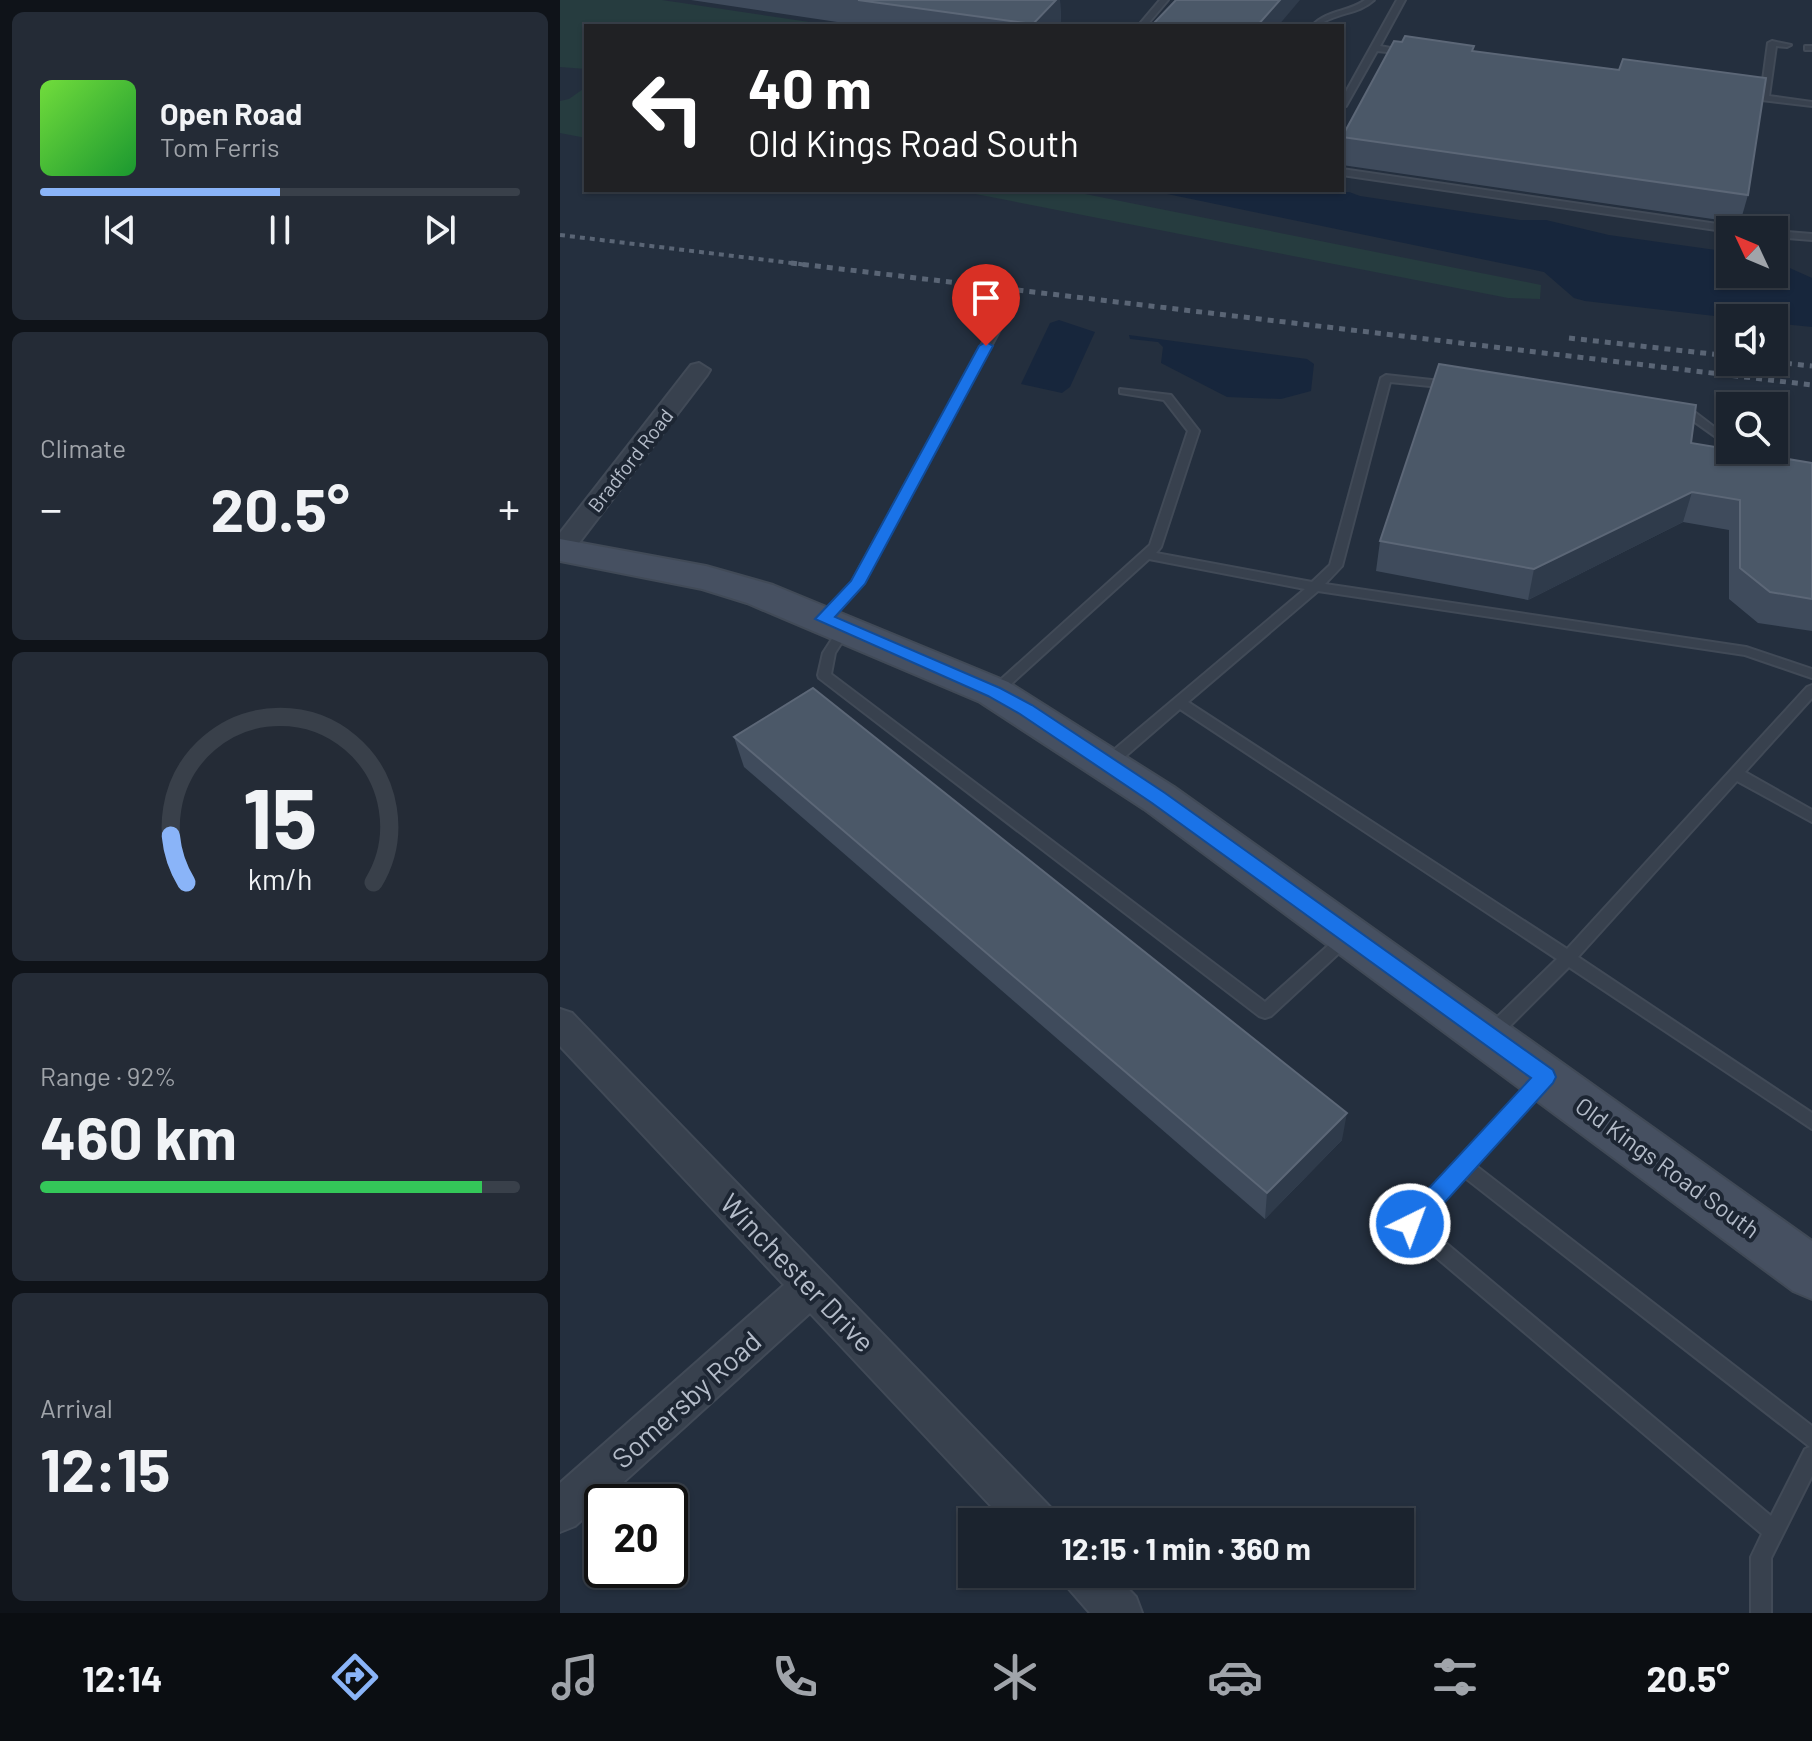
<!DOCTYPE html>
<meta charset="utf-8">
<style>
:root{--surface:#1b232e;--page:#242b36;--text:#f1f3f6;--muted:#a0a4aa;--line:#39404a;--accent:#8ab4f8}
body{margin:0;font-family:Barlow,sans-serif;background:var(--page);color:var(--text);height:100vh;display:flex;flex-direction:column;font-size:30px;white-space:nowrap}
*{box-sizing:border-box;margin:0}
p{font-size:26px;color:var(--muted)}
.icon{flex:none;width:44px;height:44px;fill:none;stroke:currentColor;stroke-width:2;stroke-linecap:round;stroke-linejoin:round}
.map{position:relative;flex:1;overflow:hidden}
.side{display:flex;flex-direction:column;gap:12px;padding:12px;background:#0f1319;width:560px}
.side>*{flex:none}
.guide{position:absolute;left:24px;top:24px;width:760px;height:168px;border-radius:0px;box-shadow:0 2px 6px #0004,0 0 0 2px var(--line);background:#202124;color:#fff;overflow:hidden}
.needle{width:52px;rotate:314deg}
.controls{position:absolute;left:1156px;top:216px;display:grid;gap:16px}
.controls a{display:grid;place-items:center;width:72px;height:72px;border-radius:0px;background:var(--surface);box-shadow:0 2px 6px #0004,0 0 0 2px var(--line);font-size:40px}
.speed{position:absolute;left:24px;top:1484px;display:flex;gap:16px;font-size:40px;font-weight:700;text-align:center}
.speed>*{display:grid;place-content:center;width:104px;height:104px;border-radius:50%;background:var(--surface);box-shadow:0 2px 6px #0004,0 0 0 2px var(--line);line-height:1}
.speed .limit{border:4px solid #111;border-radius:12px;background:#fff;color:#111}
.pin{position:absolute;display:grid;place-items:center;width:68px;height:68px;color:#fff;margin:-82px -34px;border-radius:50% 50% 50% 0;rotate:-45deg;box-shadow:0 0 8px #0007}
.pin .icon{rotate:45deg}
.me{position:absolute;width:88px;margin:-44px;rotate:42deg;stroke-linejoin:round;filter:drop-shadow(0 0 6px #0008)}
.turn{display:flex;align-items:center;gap:28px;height:168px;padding:0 32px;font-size:36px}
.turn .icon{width:104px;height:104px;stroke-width:2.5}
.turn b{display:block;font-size:56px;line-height:68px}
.big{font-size:60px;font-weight:700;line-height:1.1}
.side .widget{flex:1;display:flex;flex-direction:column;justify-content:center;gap:12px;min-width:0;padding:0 28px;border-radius:12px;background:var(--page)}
.side .dial{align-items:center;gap:0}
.dial svg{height:208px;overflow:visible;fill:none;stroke:var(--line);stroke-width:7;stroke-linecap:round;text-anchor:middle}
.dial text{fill:var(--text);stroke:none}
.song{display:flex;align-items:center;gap:24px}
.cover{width:96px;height:96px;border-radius:12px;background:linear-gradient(135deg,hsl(100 70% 55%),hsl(130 70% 35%))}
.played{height:8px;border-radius:4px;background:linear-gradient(90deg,var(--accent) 50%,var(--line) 50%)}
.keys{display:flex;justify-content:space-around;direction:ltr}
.heat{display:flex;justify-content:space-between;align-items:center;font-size:44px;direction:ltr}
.charge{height:12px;border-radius:6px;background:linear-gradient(90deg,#34c759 92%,var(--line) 0)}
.trip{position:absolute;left:398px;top:1508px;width:456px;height:80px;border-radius:0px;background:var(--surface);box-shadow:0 2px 6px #0004,0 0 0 2px var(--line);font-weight:700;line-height:80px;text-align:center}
.tabs{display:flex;height:128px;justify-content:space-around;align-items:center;background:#0b0e12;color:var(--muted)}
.tabs .icon{width:56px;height:56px}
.tabs .selected{color:var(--accent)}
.tabs b{font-size:36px;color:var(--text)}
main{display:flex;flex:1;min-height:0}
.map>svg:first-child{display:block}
</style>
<main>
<section class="side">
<div class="widget">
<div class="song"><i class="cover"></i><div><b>Open Road</b><p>Tom Ferris</p></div></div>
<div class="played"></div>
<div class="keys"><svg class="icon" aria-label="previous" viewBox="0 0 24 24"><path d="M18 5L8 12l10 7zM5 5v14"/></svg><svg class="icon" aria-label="pause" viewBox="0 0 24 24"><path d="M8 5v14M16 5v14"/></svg><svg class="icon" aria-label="next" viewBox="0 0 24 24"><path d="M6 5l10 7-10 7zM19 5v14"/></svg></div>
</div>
<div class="widget"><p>Climate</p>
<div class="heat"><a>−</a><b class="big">20.5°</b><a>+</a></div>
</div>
<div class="widget dial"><svg viewBox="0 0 100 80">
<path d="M14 69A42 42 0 1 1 86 69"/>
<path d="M14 69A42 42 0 0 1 8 51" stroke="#8ab4f8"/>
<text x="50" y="56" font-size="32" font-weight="700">15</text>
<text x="50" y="72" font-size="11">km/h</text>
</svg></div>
<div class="widget"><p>Range · 92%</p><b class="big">460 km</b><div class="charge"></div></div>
<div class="widget"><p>Arrival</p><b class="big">12:15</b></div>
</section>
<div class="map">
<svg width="1252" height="1613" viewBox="0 0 1252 1613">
<rect width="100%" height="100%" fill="#242f3e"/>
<!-- green -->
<g fill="#263c3f">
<path d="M0 0H102L276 26H26V69L0 67Z"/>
<path d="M26 87V138L0 133V101L9 99Z"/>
<path d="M395 190H505L981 285 980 299 948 298Z"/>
</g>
<!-- water -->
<g fill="#17263c">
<path d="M588 190 789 192 800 196 960 220H986L1049 235 1170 252V274H1214V261L1252 278V327L1214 323V318H1172L1025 301 1014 298 984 272Z"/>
<path d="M499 320 535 332 510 387 502 393 461 384 490 323Z"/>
<path d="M569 335 747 359 754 364 751 391 721 399 667 397 601 363 603 347 598 342 570 339Z"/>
</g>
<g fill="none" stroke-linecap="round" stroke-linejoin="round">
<defs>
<g id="lane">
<path d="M600 0H608L586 26H578Z"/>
<path d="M805 0H814C801 12 786 12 770 19 762 22 761 26 752 26 766 10 789 12 805 0Z"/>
<path d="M837 0H845L820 46 851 52 847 54 817 51 786 106 782 108V99Z"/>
<path d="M1212 41 1231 45 1227 47 1216 46 1209 96 1252 102V106L1185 98 1181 96 1185 94 1201 95 1208 43Z"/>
<rect x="1245" y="46" width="7" height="4"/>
<path d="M782 169 1178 227 1183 230 1170 232 782 175Z"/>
<path d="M1214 231 1252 234V240L1214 237Z"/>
<path d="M439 319 444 322 303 584 268 622H260L258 619 260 616 292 582 434 322Z"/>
<path d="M826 375 890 382 895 385 890 388 830 382 782 566 765 584 1186 647 1252 669V678L1185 655 758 591 628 702 1007 949 1247 687 1252 685V698L1185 772 1252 810V822L1177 781 1018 957 1252 1113V1129L1009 967 938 1038 932 1040 926 1038 924 1033 926 1028 997 959 620 709 553 767H543L541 763 543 759 745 589 589 559 439 695H429L427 692 590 545 628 431 604 400 560 393V389L611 395 639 431 601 547 596 553 752 582 770 565 821 378Z"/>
<path d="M1117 408 1132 410 1170 439V447L1125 415 1113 413V409Z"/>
<path d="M285 624 291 628 275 653 271 674 705 1002 781 934 786 932 791 934 794 938 791 942 711 1016 705 1018 699 1016 259 678 258 675 263 653 281 625Z"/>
<path d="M980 1075 986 1077 988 1082 986 1087 915 1165 1252 1426V1476L1211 1558V1613H1191V1557L1202 1534 844 1230 841 1224 844 1218 974 1077ZM904 1177 1250 1447 1245 1449 1211 1516 862 1223Z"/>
</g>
<g id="street">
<path d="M139 363 150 370 147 375 9 556 0 558V533L131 365Z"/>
<path d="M0 1009 12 1013 490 1507 496 1522H446L250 1313 15 1526 0 1532V1483L224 1285 0 1046Z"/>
<path d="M502 1574H554L576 1597 582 1613H530L509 1589Z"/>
</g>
<path id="secondary" d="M0 539 146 566 213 585 448 682 614 787 1252 1241V1299L1233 1291 584 809 420 702 187 603 142 589 0 561Z"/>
</defs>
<!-- lane casing -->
<use href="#lane" stroke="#414a57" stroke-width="4"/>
<!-- street casing -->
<use href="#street" stroke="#414a57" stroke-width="4"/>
<!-- secondary casing -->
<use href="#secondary" stroke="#414a57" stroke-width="4"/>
<!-- lane -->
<use href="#lane" fill="#38414e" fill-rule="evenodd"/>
<!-- street -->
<use href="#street" fill="#38414e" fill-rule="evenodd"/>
<!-- secondary -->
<use href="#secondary" fill="#465061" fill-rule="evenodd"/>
<!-- rail-far1 -->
<path stroke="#5a6575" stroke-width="4" stroke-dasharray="5 5" stroke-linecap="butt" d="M0 235 248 265"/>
<!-- rail -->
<g stroke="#5a6575" stroke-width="5" stroke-dasharray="6 6" stroke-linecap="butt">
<path d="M231 263 1252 385"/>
<path d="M1009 338 1170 356"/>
<path d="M1214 362 1252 366"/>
</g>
</g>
<!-- wall -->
<g fill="#3f4b5c">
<path d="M131 0H500L501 22 497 26H304Z"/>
<path d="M913 51 1188 195 1180 223 782 165V136Z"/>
<path d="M1131 443 1252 463V631L1198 623 1169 599V530L1123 522 968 600 816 571 820 541Z"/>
<path d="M174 737 782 1140 705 1219 184 767Z"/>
</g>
<!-- shaded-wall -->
<g fill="#2f3b4b">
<path d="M496 0H500L501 22 497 26H474L473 24Z"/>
<path d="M720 0H740L718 26H697Z"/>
<path d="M1132 492 1123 522 968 600 974 569Z"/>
<path d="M787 1113 782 1140 705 1219 707 1193Z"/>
</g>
<!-- building -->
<g fill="#4b5868" stroke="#5c6777" stroke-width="2">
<path d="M298 0H496L473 24Z"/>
<path d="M616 0H720L697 26H609L593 24Z"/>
<path d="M845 36 914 46 912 51 1059 70 1063 59 1206 78 1188 195 782 137 834 41 842 42Z"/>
<path d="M879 364 1136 405 1131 443 1252 463V599L1210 592 1180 568V500L1132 492 974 569 820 541Z"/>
<path d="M253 688 787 1113 707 1193 174 737Z"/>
</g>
<!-- route -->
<path fill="#1a73e8" stroke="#114b97" stroke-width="2" d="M426 342 433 346 305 584 275 617 440 688 472 705 605 793 993 1070 996 1077 993 1083 858 1232 850 1235 842 1232 839 1224 842 1217 971 1078 592 803 460 714 428 696 255 619 291 581 419 346Z"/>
<g text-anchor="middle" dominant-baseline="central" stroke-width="8" stroke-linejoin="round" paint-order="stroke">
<!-- far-street labels -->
<g font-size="20" fill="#b4bcc9" stroke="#1d2633">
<text transform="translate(70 460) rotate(-52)">Bradford Road</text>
</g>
<!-- street labels -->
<g font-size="24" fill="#b4bcc9" stroke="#1d2633">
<text transform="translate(1108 1167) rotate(36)">Old Kings Road South</text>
</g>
<!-- near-street labels -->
<g font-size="28" fill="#b4bcc9" stroke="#1d2633">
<text transform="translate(238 1272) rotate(46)">Winchester Drive</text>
<text transform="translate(126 1399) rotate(-42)">Somersby Road</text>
</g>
</g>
</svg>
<div class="controls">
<a><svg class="needle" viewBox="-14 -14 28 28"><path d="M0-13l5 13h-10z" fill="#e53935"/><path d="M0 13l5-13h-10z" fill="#a0a4aa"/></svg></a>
<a><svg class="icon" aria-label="sound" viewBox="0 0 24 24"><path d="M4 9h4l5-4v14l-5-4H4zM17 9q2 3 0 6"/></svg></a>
<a><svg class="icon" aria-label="search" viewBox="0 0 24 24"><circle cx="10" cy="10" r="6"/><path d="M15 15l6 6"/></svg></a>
</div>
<div class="speed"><div class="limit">20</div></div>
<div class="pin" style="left:426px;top:346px;background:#d93025"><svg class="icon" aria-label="arrive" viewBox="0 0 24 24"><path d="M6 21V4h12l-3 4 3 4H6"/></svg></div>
<svg class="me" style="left:850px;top:1224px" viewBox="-20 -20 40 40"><circle r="17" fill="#1a73e8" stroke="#fff" stroke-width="3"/><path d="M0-11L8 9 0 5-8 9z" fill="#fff"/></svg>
<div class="trip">12:15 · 1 min · 360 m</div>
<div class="guide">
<div class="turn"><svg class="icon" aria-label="left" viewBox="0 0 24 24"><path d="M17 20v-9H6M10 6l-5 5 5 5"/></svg><div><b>40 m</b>Old Kings Road South</div></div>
</div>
</div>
</main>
<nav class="tabs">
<b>12:14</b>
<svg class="icon selected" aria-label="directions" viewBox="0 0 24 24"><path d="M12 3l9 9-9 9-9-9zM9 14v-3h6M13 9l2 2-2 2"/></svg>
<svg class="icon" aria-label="music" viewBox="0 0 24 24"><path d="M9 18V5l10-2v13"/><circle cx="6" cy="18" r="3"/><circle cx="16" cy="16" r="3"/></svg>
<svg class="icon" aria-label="phone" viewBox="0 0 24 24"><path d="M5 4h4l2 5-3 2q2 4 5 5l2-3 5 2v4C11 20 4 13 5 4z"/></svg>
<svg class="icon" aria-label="climate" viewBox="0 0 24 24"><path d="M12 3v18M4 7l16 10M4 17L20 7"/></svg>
<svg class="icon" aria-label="car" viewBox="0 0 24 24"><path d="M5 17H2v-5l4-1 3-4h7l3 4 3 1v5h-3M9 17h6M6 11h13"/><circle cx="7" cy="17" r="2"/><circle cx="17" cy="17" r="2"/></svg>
<svg class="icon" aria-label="filters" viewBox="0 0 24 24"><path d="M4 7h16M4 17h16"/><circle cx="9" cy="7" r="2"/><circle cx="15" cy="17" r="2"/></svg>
<b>20.5°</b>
</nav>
